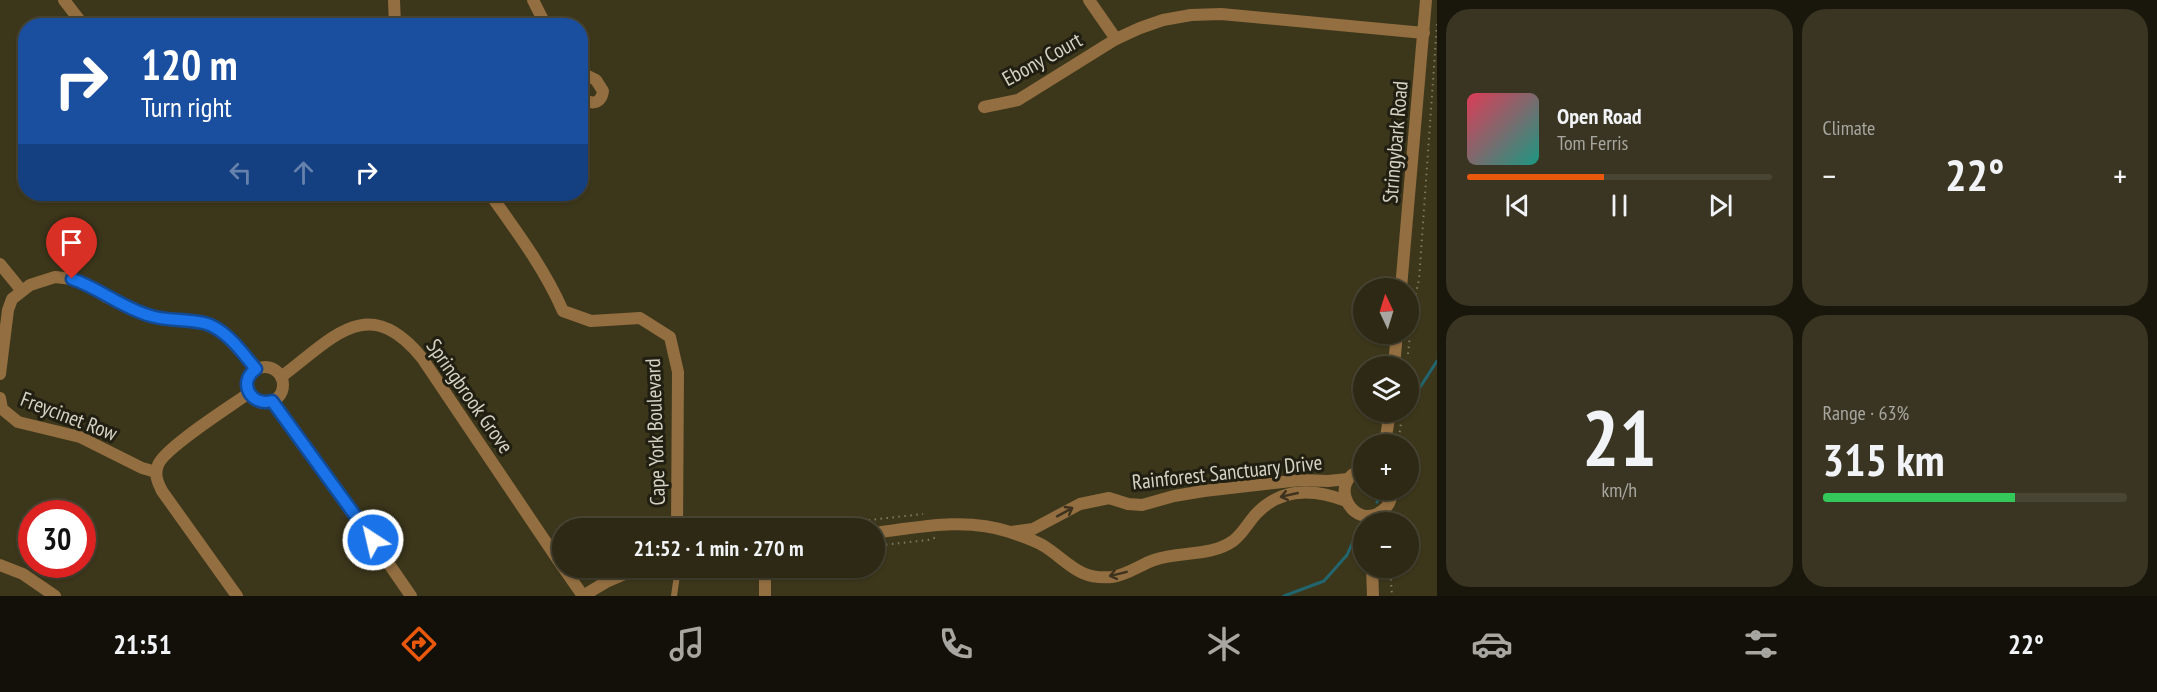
<!DOCTYPE html>
<meta charset="utf-8">
<style>
:root{--surface:#2d2914;--page:#393522;--text:#f1f3f6;--muted:#a7a6a0;--line:#484534;--accent:#ea580c}
body{margin:0;font-family:"PT Sans Narrow",sans-serif;background:var(--page);color:var(--text);height:100vh;display:flex;flex-direction:column;font-size:22px;white-space:nowrap}
*{box-sizing:border-box;margin:0}
p{font-size:20px;color:var(--muted)}
.icon{flex:none;width:33px;height:33px;fill:none;stroke:currentColor;stroke-width:2;stroke-linecap:round;stroke-linejoin:round}
.map{position:relative;flex:1;overflow:hidden}
.drawer{display:flex;flex-direction:column;gap:9px;padding:9px;background:#19170b;width:720px}
.drawer>*{flex:none}
.guide{position:absolute;left:18px;top:18px;width:570px;height:183px;border-radius:24px;box-shadow:0 2px 4px #0004,0 0 0 2px var(--line);background:#1a4fa0;color:#fff;overflow:hidden}
.needle{width:39px;rotate:356deg}
.controls{position:absolute;left:1353px;top:278px;display:grid;gap:12px}
.controls a{display:grid;place-items:center;width:66px;height:66px;border-radius:50%;background:var(--surface);box-shadow:0 2px 4px #0004,0 0 0 2px var(--line);font-size:30px}
.speed{position:absolute;left:18px;top:500px;display:flex;gap:12px;font-size:30px;font-weight:700;text-align:center}
.speed>*{display:grid;place-content:center;width:78px;height:78px;border-radius:50%;background:var(--surface);box-shadow:0 2px 4px #0004,0 0 0 2px var(--line);line-height:1}
.speed .limit{border:9px solid #d22;background:#fff;color:#111}
.pin{position:absolute;display:grid;place-items:center;width:51px;height:51px;color:#fff;margin:-62px -26px;border-radius:50% 50% 50% 0;rotate:-45deg;box-shadow:0 0 6px #0007}
.pin .icon{rotate:45deg}
.me{position:absolute;width:66px;margin:-33px;rotate:325deg;stroke-linejoin:round;filter:drop-shadow(0 0 4px #0008)}
.turn{display:flex;align-items:center;gap:21px;height:126px;padding:0 24px;font-size:27px}
.turn .icon{width:78px;height:78px;stroke-width:2.5}
.turn b{display:block;font-size:42px;line-height:51px}
.lanes{display:flex;align-items:center;height:57px;padding:0 24px;background:#0003;justify-content:center;gap:30px;direction:ltr}
.lanes .off{opacity:.35}
.big{font-size:45px;font-weight:700;line-height:1.1}
.drawer .card{flex:1;display:flex;flex-direction:column;justify-content:center;gap:9px;min-width:0;padding:0 21px;border-radius:24px;background:var(--page)}
.drawer .dial{align-items:center;gap:0}
.dial b{font-size:78px;line-height:1}
.song{display:flex;align-items:center;gap:18px}
.cover{width:72px;height:72px;border-radius:9px;background:linear-gradient(135deg,hsl(350 70% 55%),hsl(170 70% 35%))}
.played{height:6px;border-radius:3px;background:linear-gradient(90deg,var(--accent) 45%,var(--line) 45%)}
.keys{display:flex;justify-content:space-around;direction:ltr}
.heat{display:flex;justify-content:space-between;align-items:center;font-size:33px;direction:ltr}
.charge{height:9px;border-radius:4px;background:linear-gradient(90deg,#34c759 63%,var(--line) 0)}
.drawer .tiles{flex:1;display:grid;gap:9px;grid-template-columns:repeat(2,1fr)}
.trip{position:absolute;left:552px;top:518px;width:333px;height:60px;border-radius:30px;background:var(--surface);box-shadow:0 2px 4px #0004,0 0 0 2px var(--line);font-weight:700;line-height:60px;text-align:center}
.menu{display:flex;height:96px;justify-content:space-around;align-items:center;background:#121008;color:var(--muted)}
.menu .icon{width:42px;height:42px}
.menu .selected{color:var(--accent)}
.menu b{font-size:27px;color:var(--text)}
main{display:flex;flex:1;min-height:0}
.map>svg:first-child{display:block}
</style>
<main>
<div class="map">
<svg width="1437" height="596" viewBox="0 0 1437 596">
<rect width="100%" height="100%" fill="#3c371b"/>
<g fill="none" stroke-linecap="round" stroke-linejoin="round">
<!-- stream -->
<g stroke="#22656f" stroke-width="3">
<path d="M1408 409 1415 395 1437 361"/>
<path d="M1406 414 1407 411"/>
<path d="M1377 502 1380 489"/>
<path d="M1284 596 1324 581 1347 555 1356 535"/>
</g>
<!-- path -->
<g stroke="#7e7a63" stroke-width="2" stroke-dasharray="1.5 4.5" stroke-linecap="butt">
<path d="M1408 354 1413 305 1419 280 1437 24"/>
<path d="M1398 444 1401 423"/>
<path d="M797 528 923 514"/>
<path d="M874 546 928 540 937 537"/>
<path d="M1390 567 1392 596"/>
</g>
<!-- service -->
<path stroke="#936e40" stroke-width="6" d="M674 596 677 575"/>
<!-- minor -->
<g stroke="#936e40" stroke-width="12">
<path d="M64 0 84 26"/>
<path d="M394 0 395 26"/>
<path d="M533 0 546 26"/>
<path d="M1089 0 1116 39"/>
<path d="M580 72 596 80 603 91C601 106 588 105 580 95"/>
<path d="M984 107 1018 100 1116 39 1140 28 1163 20 1191 15 1221 14 1424 33"/>
<path d="M490 194C517 232 544 268 563 311L591 321 640 318 670 337 678 372 677 528"/>
<path d="M0 264 22 291"/>
<circle cx="265" cy="385" r="18"/>
<path d="M0 374 8 310 12 299 30 285 55 277 72 279 87 284 106 297 151 316 212 325 223 333 256 369"/>
<path d="M281 377C332 339 368 291 422 358L562 566"/>
<path d="M0 398 2 409 18 422 80 437 142 468 156 472"/>
<path d="M272 401 360 522 411 596"/>
<path d="M1011 532 1033 529 1080 504 1109 498 1128 504 1142 505 1174 496 1204 491 1300 480 1328 481 1348 479"/>
<path d="M874 533C920 527 966 517 1010 532 1021 536 1034 540 1044 546 1069 562 1078 580 1112 577 1127 575 1140 565 1154 560 1180 551 1210 557 1233 541 1243 534 1249 521 1257 513 1282 487 1315 489 1346 501"/>
<path d="M0 565 23 574 55 596"/>
<path d="M563 567 583 596"/>
<path d="M663 567C673 577 684 576 694 567"/>
<path d="M237 596 162 491C158 483 154 475 158 465 164 448 231 406 249 393"/>
<path d="M583 596 606 582 641 567"/>
<path d="M765 596V567"/>
</g>
<!-- tertiary -->
<g stroke="#936e40" stroke-width="12">
<path d="M1401 288 1426 0"/>
<path d="M1394 366 1397 333"/>
<path d="M1385 444 1390 411"/>
<path d="M1364 469C1324 480 1354 534 1383 510 1390 505 1392 497 1391 489"/>
<path d="M1372 567 1373 596"/>
</g>
</g>
<!-- one-way arrows -->
<defs><path id="oneway-shaft" d="M-6 0H5M1.5-3L5.5 0L1.5 3" fill="none" stroke-width="1.6" stroke-linecap="round" stroke-linejoin="round" transform="scale(1.5)"/></defs>
<g stroke="#3e321e">
<use href="#oneway-shaft" transform="translate(1289 495) rotate(167)"/>
<use href="#oneway-shaft" transform="translate(1065 512) rotate(-29)"/>
<use href="#oneway-shaft" transform="translate(1118 574) rotate(166)"/>
</g>
<g fill="none" stroke-linecap="round" stroke-linejoin="round">
<defs>
<path id="route" d="M72 279C99 288 122 308 151 316 169 322 199 318 214 327 231 336 244 355 256 369 237 382 251 407 272 401L373 540"/>
</defs>
<!-- route casing -->
<use href="#route" stroke="#114b97" stroke-width="15"/>
<!-- route -->
<use href="#route" stroke="#1a73e8" stroke-width="10"/>
</g>
<g text-anchor="middle" dominant-baseline="central" stroke-width="6" stroke-linejoin="round" paint-order="stroke">
<!-- street labels -->
<g font-size="21" fill="#d5d2c2" stroke="#211e12">
<text transform="translate(1042 59) rotate(-29)">Ebony Court</text>
<text transform="translate(1395 142) rotate(-85)">Stringybark Road</text>
<text transform="translate(470 396) rotate(55)">Springbrook Grove</text>
<text transform="translate(69 416) rotate(21)">Freycinet Row</text>
<text transform="translate(655 432) rotate(-92)">Cape York Boulevard</text>
<text transform="translate(1227 472) rotate(-6)">Rainforest Sanctuary Drive</text>
</g>
</g>
</svg>
<div class="controls">
<a><svg class="needle" viewBox="-14 -14 28 28"><path d="M0-13l5 13h-10z" fill="#e53935"/><path d="M0 13l5-13h-10z" fill="#a7a6a0"/></svg></a>
<a><svg class="icon" aria-label="layers" viewBox="0 0 24 24"><path d="M12 4l9 5-9 5-9-5zM3 14l9 5 9-5"/></svg></a>
<a>+</a>
<a>−</a>
</div>
<div class="speed"><div class="limit">30</div></div>
<div class="pin" style="left:72px;top:279px;background:#d93025"><svg class="icon" aria-label="arrive" viewBox="0 0 24 24"><path d="M6 21V4h12l-3 4 3 4H6"/></svg></div>
<svg class="me" style="left:373px;top:540px" viewBox="-20 -20 40 40"><circle r="17" fill="#1a73e8" stroke="#fff" stroke-width="3"/><path d="M0-11L8 9 0 5-8 9z" fill="#fff"/></svg>
<div class="trip">21:52 · 1 min · 270 m</div>
<div class="guide">
<div class="turn"><svg class="icon" aria-label="right" viewBox="0 0 24 24"><path d="M7 20v-9h11M14 6l5 5-5 5"/></svg><div><b>120 m</b>Turn right</div></div>
<div class="lanes"><svg class="icon off" aria-label="left" viewBox="0 0 24 24"><path d="M17 20v-9H6M10 6l-5 5 5 5"/></svg><svg class="icon off" aria-label="ahead" viewBox="0 0 24 24"><path d="M12 20V5M6 11l6-6 6 6"/></svg><svg class="icon" aria-label="right" viewBox="0 0 24 24"><path d="M7 20v-9h11M14 6l5 5-5 5"/></svg></div>
</div>
</div>
<section class="drawer">
<div class="tiles">
<div class="card">
<div class="song"><i class="cover"></i><div><b>Open Road</b><p>Tom Ferris</p></div></div>
<div class="played"></div>
<div class="keys"><svg class="icon" aria-label="previous" viewBox="0 0 24 24"><path d="M18 5L8 12l10 7zM5 5v14"/></svg><svg class="icon" aria-label="pause" viewBox="0 0 24 24"><path d="M8 5v14M16 5v14"/></svg><svg class="icon" aria-label="next" viewBox="0 0 24 24"><path d="M6 5l10 7-10 7zM19 5v14"/></svg></div>
</div>
<div class="card"><p>Climate</p>
<div class="heat"><a>−</a><b class="big">22°</b><a>+</a></div>
</div>
<div class="card dial"><b>21</b><p>km/h</p></div>
<div class="card"><p>Range · 63%</p><b class="big">315 km</b><div class="charge"></div></div>
</div>
</section>
</main>
<nav class="menu">
<b>21:51</b>
<svg class="icon selected" aria-label="directions" viewBox="0 0 24 24"><path d="M12 3l9 9-9 9-9-9zM9 14v-3h6M13 9l2 2-2 2"/></svg>
<svg class="icon" aria-label="music" viewBox="0 0 24 24"><path d="M9 18V5l10-2v13"/><circle cx="6" cy="18" r="3"/><circle cx="16" cy="16" r="3"/></svg>
<svg class="icon" aria-label="phone" viewBox="0 0 24 24"><path d="M5 4h4l2 5-3 2q2 4 5 5l2-3 5 2v4C11 20 4 13 5 4z"/></svg>
<svg class="icon" aria-label="climate" viewBox="0 0 24 24"><path d="M12 3v18M4 7l16 10M4 17L20 7"/></svg>
<svg class="icon" aria-label="car" viewBox="0 0 24 24"><path d="M5 17H2v-5l4-1 3-4h7l3 4 3 1v5h-3M9 17h6M6 11h13"/><circle cx="7" cy="17" r="2"/><circle cx="17" cy="17" r="2"/></svg>
<svg class="icon" aria-label="filters" viewBox="0 0 24 24"><path d="M4 7h16M4 17h16"/><circle cx="9" cy="7" r="2"/><circle cx="15" cy="17" r="2"/></svg>
<b>22°</b>
</nav>
